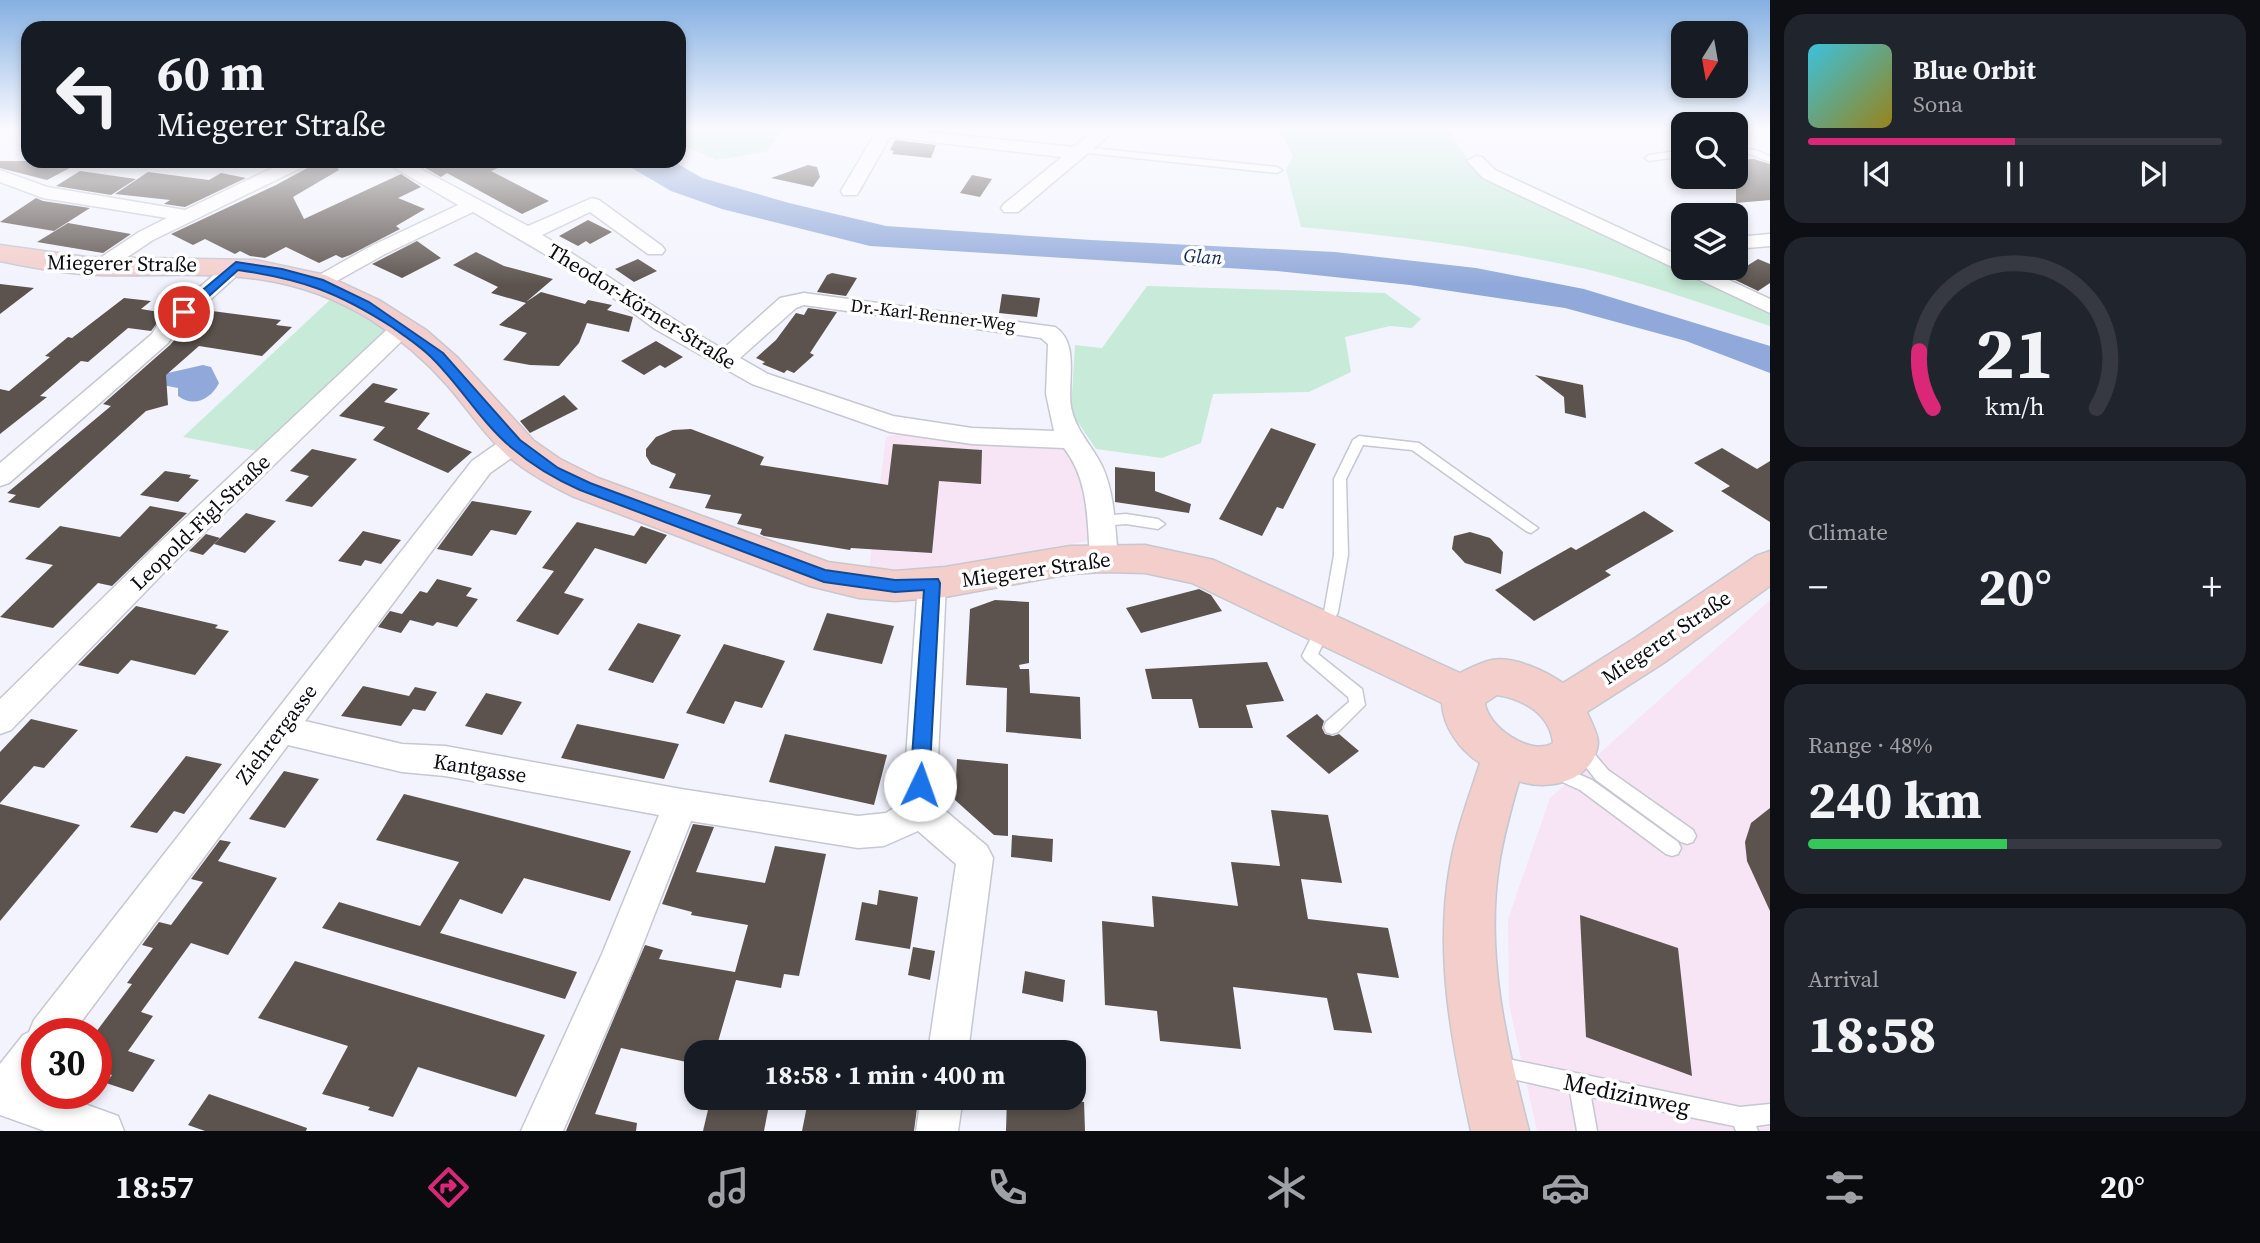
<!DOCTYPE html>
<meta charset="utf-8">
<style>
:root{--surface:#171b24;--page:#20242c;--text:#f1f3f6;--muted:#9ea1a6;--line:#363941;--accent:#db2777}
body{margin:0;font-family:"Source Serif 4",serif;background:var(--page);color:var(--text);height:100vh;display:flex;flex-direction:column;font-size:26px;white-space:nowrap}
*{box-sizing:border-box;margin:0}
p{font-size:23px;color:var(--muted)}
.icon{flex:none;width:38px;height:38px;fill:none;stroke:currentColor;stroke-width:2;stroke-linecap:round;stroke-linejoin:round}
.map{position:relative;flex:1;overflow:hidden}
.drawer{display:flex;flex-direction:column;gap:14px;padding:14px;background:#0d0f14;width:490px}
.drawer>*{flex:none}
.top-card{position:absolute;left:21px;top:21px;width:665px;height:147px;border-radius:21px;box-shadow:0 4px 10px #0003;background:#171b24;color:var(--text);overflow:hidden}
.needle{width:46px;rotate:191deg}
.buttons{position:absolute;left:1671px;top:21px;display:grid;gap:14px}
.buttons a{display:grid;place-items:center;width:77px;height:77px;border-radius:14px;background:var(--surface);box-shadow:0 4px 10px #0003;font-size:35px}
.speed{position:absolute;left:21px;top:1018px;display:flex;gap:14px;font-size:35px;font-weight:700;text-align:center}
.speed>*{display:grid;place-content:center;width:91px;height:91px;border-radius:50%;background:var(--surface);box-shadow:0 4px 10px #0003;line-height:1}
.speed .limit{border:10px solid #d22;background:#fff;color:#111}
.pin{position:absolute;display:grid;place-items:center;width:60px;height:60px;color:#fff;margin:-30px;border:4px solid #fff;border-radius:50%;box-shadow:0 2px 7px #0007}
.me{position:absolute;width:77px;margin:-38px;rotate:3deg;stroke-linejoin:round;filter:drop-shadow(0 0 5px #0008)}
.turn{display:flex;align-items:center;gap:24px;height:147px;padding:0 21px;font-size:32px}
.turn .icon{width:91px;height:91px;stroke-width:2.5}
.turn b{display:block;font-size:49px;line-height:60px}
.big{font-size:52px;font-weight:700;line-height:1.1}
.drawer .card{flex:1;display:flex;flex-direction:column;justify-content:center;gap:10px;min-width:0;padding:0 24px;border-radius:21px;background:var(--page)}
.drawer .dial{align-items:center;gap:0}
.dial svg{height:182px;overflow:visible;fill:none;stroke:var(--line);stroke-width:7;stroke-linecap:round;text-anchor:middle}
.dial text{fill:var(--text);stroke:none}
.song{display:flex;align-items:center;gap:21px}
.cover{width:84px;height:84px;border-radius:10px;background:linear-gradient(135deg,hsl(190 70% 55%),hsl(50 70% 35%))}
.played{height:7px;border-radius:4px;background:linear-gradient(90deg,var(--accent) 50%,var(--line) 50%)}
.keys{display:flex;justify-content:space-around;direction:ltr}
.heat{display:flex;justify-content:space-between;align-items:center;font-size:38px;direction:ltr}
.charge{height:10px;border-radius:5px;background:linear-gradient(90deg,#34c759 48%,var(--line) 0)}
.trip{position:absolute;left:684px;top:1040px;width:402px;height:70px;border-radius:21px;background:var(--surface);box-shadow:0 4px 10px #0003;font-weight:700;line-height:70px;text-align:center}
.tabs{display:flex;height:112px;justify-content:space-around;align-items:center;background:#090b0e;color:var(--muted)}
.tabs .icon{width:49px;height:49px}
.tabs .current{color:var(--accent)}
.tabs b{font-size:32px;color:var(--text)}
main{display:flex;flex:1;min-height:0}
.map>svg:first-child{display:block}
</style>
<main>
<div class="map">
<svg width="1770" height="1131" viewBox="0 0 1770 1131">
<rect width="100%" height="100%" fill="#f3f3fe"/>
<!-- commercial -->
<g fill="#f7e4f4">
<path d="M900 433 1071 447 1086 483 1087 541 917 572 869 569 886 437Z"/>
<path d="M1770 600V1131H1537L1509 1004 1508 919 1550 798Z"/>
</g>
<!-- green -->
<g fill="#c7ebd8">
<path d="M679 127H783L785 128 766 152 716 160 679 143Z"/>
<path d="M1278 127H1447L1465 156 1482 174 1770 311V326C1709 306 1649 284 1586 269 1492 248 1397 236 1301 227L1286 170 1293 157Z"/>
<path d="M1147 286 1385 293 1421 319 1412 328 1390 326 1345 337 1351 372 1309 392 1213 394 1201 443 1162 458 1096 449 1071 412 1075 345 1102 348Z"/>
<path d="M332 298 389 332 262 452 183 437Z"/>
</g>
<!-- water -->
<g fill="#91a9da">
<path d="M620 161H673L702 178 789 203 886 226 1091 240 1335 252 1476 268 1584 289 1770 346V373L1686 341 1565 308 1410 285 1277 271 870 246 722 209 671 191Z"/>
<path d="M203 365 211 367 219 383C211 399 194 408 178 396V388L157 384 159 375Z"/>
</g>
<!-- building -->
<g fill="#5c534e">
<path d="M895 140 936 145 931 158 892 154 894 151 890 150Z"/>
<path d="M1754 159 1770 164V200L1736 203V160Z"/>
<path d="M0 161H83L47 180 0 168Z"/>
<path d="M320 161H334L339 170 293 197 304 219 401 174 421 187 398 198 425 209 396 226 400 229 350 255 342 258 336 255 319 263 286 247 265 258 250 256 240 251 235 254 205 239 193 245 171 234 276 185Z"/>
<path d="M423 161H514L491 171 549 201 522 214 447 173 441 177 420 165 426 162Z"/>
<path d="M808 165 817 167 820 177 813 187 771 178Z"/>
<path d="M80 171 136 179 111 195 56 186Z"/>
<path d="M148 172 209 180 221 173 246 178 185 207 164 204 170 200 115 194Z"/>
<path d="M972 175 992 179 980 197 960 193Z"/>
<path d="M36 198 43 201 90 208 54 231 0 222Z"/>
<path d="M588 220 612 232 590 244 586 241 578 246 559 236Z"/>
<path d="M68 223 131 234 103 253 37 242Z"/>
<path d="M417 241 441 258 402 278 372 264Z"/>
<path d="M476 252 504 266 553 279 526 302 541 292 585 304 588 300 612 305 607 310 633 317 629 332 587 323 579 343 559 366 530 365 503 360 527 333 499 325 526 303 491 293 498 287 453 265Z"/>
<path d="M638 259 657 271 634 282 615 269Z"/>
<path d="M1758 259 1770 264V283L1758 291 1729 277Z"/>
<path d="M832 273 857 278 846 296 817 292 827 275Z"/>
<path d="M0 284 34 288 0 314Z"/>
<path d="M1002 294 1040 298 1037 317 999 313Z"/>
<path d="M124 298 151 301 141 309 165 313 151 331 128 328 88 362 81 361 40 396 47 397 0 434V389L9 391 50 357 45 356 68 337 72 338Z"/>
<path d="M808 308 837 312 810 353 814 355 794 373 787 370 784 373 762 364 765 362 756 358 776 340 796 313 804 315Z"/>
<path d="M212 311 281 320 276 325 292 327 262 356 199 346 166 375 168 405 146 411 39 508 8 502 16 495 7 493 111 406 103 404 170 345 194 318 202 319Z"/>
<path d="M656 341 683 357 665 368 660 365 644 375 621 361Z"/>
<path d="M1535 375 1583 385 1586 418 1565 413 1564 397Z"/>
<path d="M373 383 398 389 384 402 430 413 417 429 472 452 448 473 373 440 385 427 339 416Z"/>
<path d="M564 395 578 409 530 433 520 421Z"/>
<path d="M1271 428 1316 444 1283 509 1277 507 1262 536 1219 519Z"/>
<path d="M691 429 764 457 760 465 888 485 893 444 982 450 981 484 939 481 932 553 851 548 850 550 764 536 760 534 762 529 737 524 742 514 705 508 711 495 669 488 676 474 651 464 646 456V449L656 437 673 430Z"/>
<path d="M1722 448 1757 469 1770 461V522L1721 491 1730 486 1694 463Z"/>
<path d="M312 449 357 459 312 507 285 501 309 476 290 471Z"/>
<path d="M1115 467 1155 472V491L1191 504 1189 513 1115 502Z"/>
<path d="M165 471 191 475 189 478 199 480 178 502 140 495Z"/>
<path d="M472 501 532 511 516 535 491 530 472 556 437 549Z"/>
<path d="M150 506 187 513 112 586 98 583 53 628 0 617 53 565 25 559 60 526 120 537Z"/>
<path d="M1644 511 1674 531 1605 571 1611 575 1534 621 1495 590 1571 547 1576 550Z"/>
<path d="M246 513 276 521 245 553 214 544Z"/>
<path d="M577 522 634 536 641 526 667 535 646 564 595 548 564 593 584 599 558 635 516 621 554 571 542 568Z"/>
<path d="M363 531 401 540 381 564 365 560 361 566 338 561Z"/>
<path d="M1470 532 1490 538 1503 552 1501 574 1465 563 1452 549 1454 536Z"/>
<path d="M206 534 220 538 203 555 189 551Z"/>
<path d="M437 579 472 588 466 596 478 599 457 627 437 622 433 626 410 620 401 633 378 627 390 611 402 614 420 591 427 593Z"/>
<path d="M1199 589 1211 595 1222 611 1141 633 1126 608Z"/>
<path d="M995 600 1029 602V663L1019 665 1020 669H1029L1030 693 1080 697 1081 739 1006 732 1007 688 966 685 970 609Z"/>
<path d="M136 606 218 625 215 628 229 631 195 675 131 660 118 674 78 665Z"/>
<path d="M827 613 894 626 882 664 813 650Z"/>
<path d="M638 623 681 635 653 683 608 670Z"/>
<path d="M724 644 785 661 762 708 735 701 724 724 686 713Z"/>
<path d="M1267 662 1284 701 1246 705 1253 728H1199L1192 699H1152L1145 669Z"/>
<path d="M363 686 409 696 415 687 437 692 425 711 413 709 401 726 341 716Z"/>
<path d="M486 693 522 702 502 735 465 726Z"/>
<path d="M1317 714 1324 721 1322 728 1325 734 1333 736 1339 734 1359 751 1329 774 1286 736Z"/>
<path d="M31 719 78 730 44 768 34 766 0 803V752Z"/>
<path d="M577 724 679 744 664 779 561 758Z"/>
<path d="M785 734 887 755 874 805 769 782Z"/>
<path d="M186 756 222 764 184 814 174 811 157 833 130 827Z"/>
<path d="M957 759 1008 764V836L994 835 955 800Z"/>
<path d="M284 771 319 779 285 828 249 819Z"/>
<path d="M404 794 631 851 610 901 524 878 502 914 460 899 440 933 577 972 565 999 322 928 339 902 420 926 459 862 376 840Z"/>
<path d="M0 804 80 825 0 921Z"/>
<path d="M1770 808V911L1747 861 1745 842 1751 823Z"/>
<path d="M1271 810 1328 815 1342 883 1301 879 1308 919 1388 928 1399 978 1357 973 1372 1033 1334 1030 1327 998 1233 987 1241 1049 1160 1041 1157 1011 1105 1005 1102 921 1154 927 1152 896 1238 906 1231 862 1280 866Z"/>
<path d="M693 824 714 827 696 872 765 883 775 846 826 854 799 976 784 974 781 988 736 980 715 1052H696V1064L621 1048 595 1114 637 1123 636 1131H566L645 945 663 950 659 959 735 972 748 925 691 915 692 912 662 904Z"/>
<path d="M1012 835 1053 839 1052 862 1011 857Z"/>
<path d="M220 840 231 842 218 861 277 878 228 955 191 943 141 1012 153 1016 128 1051 155 1060 133 1092 106 1083 112 1075 96 1070V1032L132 984 127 983 153 948 142 945 159 922 171 925 203 882 191 879Z"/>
<path d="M879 890 918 897 910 949 855 940 862 902 877 905Z"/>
<path d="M1580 915 1678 948 1692 1076 1586 1037Z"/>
<path d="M913 947 935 951 930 980 908 975Z"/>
<path d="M295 961 545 1035 516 1097 418 1067 393 1117 368 1110 370 1107 322 1094 348 1046 258 1018Z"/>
<path d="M1025 971 1065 980 1063 1002 1022 993Z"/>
<path d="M209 1094 307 1128 306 1131H205L188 1125Z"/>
<path d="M711 1097H754L770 1100 764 1131H703Z"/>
<path d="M829 1097H895L894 1104 917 1108 914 1131H802L807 1106 827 1110Z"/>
<path d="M1007 1097H1047L1084 1102 1085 1131H1006Z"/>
</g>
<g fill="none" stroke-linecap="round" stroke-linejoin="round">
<defs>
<g id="service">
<path d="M1081 147 1277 167 1282 170 1277 173 1078 152V148Z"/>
<path d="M1736 147 1755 150 1770 156V162L1750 154 1736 153Z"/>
<path d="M1684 150V156L1649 161 1645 158 1649 155Z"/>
<path d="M1359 436 1419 443 1538 528 1531 533 1526 531 1412 450 1363 445 1346 479 1348 555 1338 612 1318 654 1362 689 1365 705 1338 732 1332 734 1326 732 1324 727 1326 722 1349 702 1348 697 1305 660 1302 656 1324 612 1334 555V479L1353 440Z"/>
<path d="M1126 514 1158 519 1165 524 1158 529 1126 524 1101 526 1094 521 1101 516Z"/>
<path d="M1580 742 1586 744 1608 770 1693 830 1696 836 1693 842 1687 844 1681 842 1596 780 1572 749 1574 744Z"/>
<path d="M1555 764 1592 780 1678 842 1681 848 1678 854 1672 856 1666 854 1580 790 1549 776 1547 771 1549 766Z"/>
<path d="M1498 1057 1740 1107 1770 1104V1124L1756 1126 1758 1131H1736L1734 1126 1591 1097 1597 1131H1577L1570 1092 1491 1074 1488 1067 1491 1060Z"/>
</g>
<g id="minor">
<path d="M879 127 1073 147 1100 127H1119L1018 212H1004L1001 208 1004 204 1062 157 890 137 857 195H843L841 191Z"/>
<path d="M1476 156 1482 157 1495 170 1684 258V268H1703L1770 299V313L1483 178 1467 161Z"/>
<path d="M287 161H310L307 165 153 240 108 270H94L91 266 94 262 139 232 167 218 43 198 0 182V170L47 187 185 210Z"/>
<path d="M383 161H406L528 226 592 198 599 200 662 246 665 250 662 254H648L590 212 542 235C603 271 661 314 723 349L780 298 804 293 1055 327C1080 343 1067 381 1071 407 1076 432 1093 446 1103 468 1115 496 1115 528 1118 558L1114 565 1104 568 1094 565 1090 558C1087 519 1089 480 1064 448L972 444 890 432 752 384 655 329 589 280 473 212 385 254 326 287H312L308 283 312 279 371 246 458 205ZM804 305 1041 338 1048 344 1046 394 1054 431 972 428 893 416 768 374 740 358 796 308Z"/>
<path d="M1770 234V246L1736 249V237Z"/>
<path d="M236 260 243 262 246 266 243 270 176 331 168 343 9 483 0 486V463L152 334 159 322 229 262Z"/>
<path d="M403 320 411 322 414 327 411 332 181 555 11 730 0 734V699L161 541 395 322Z"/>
<path d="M515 435 524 437 527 443 524 449 490 473 305 721 402 744 445 746 681 789 858 816 886 813 903 802 918 583 922 575 932 572 942 575 946 583 936 803 987 846 993 858 968 1052H928L956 864 918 831 884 846 858 848 691 821 634 967 563 1131H521L602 954 659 815 445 776 402 772 288 745 72 1034H37V1082L34 1086 37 1087V1094H57L118 1116 124 1131H45L0 1115V1064L23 1035 29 1032 34 1020 472 461 506 437Z"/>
<path d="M921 1097H963L958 1131H916Z"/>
</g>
<path id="secondary" d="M0 245 86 257 255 260 325 275 379 300 426 330 458 358 534 441 560 459 598 478 828 562 895 571 945 567 1070 546 1145 545 1214 560 1460 673C1470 668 1482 662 1492 660 1514 656 1545 671 1563 683L1635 638 1756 556 1770 551V586L1665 662 1587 712C1591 722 1598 733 1598 743 1595 780 1548 792 1519 781 1511 809 1503 837 1499 865 1485 955 1507 1045 1529 1131H1471C1452 1044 1434 955 1450 866 1456 831 1469 797 1480 763 1460 750 1443 727 1442 703L1192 583 1145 573 1104 572 1070 574 945 597 895 601 859 598 810 586 572 496C550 485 528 473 509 457 485 436 468 409 447 385 425 360 399 338 371 320 279 263 201 277 100 275 66 274 33 268 0 261ZM1497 695C1523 699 1550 714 1553 743 1530 757 1487 726 1485 703Z"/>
</defs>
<!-- service casing -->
<use href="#service" stroke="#c6c7d1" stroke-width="3"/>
<!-- minor casing -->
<use href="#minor" stroke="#c6c7d1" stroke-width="3"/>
<!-- secondary casing -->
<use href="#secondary" stroke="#c6c7d1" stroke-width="3"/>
<!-- service -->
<use href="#service" fill="#fff" fill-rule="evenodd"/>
<!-- minor -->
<use href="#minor" fill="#fff" fill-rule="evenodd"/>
<!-- secondary -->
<use href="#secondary" fill="#f3cecb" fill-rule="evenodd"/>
</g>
<!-- sky -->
<linearGradient id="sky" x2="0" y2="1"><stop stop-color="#85b0e2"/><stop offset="0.45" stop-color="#fafaff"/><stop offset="1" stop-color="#fafaff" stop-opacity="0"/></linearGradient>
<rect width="1770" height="285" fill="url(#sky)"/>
<!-- route -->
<path fill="#1a73e8" stroke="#114b97" stroke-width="2" d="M236 262 282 269 323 280 369 302 443 353 520 440 558 468 590 483 825 570 895 580 938 579 940 583 929 785 927 791 920 793 913 791 910 785 924 590 895 592 824 582 580 490C555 479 533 466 512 448 482 423 461 387 434 360 422 347 406 337 392 327 338 292 301 279 238 270L189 314H180V309Z"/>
<g text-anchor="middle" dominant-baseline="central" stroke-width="7" stroke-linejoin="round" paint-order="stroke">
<!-- far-street labels -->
<g font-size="18" fill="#0b0b0f" stroke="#fff">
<text transform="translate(933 315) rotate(7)">Dr.-Karl-Renner-Weg</text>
</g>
<!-- far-water labels -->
<g font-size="19" font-style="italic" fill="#122962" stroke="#fff">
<text transform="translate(1203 256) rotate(4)">Glan</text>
</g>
<!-- street labels -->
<g font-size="21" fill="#0b0b0f" stroke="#fff">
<text transform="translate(122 263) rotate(1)">Miegerer Straße</text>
<text transform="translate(642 306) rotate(32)">Theodor-Körner-Straße</text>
<text transform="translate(200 522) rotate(-44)">Leopold-Figl-Straße</text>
<text transform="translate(1036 569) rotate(-8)">Miegerer Straße</text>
<text transform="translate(1666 637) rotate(-34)">Miegerer Straße</text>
<text transform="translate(276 734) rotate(-53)">Ziehrergasse</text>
<text transform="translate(480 768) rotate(9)">Kantgasse</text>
</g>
<!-- near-street labels -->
<g font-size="24" fill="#0b0b0f" stroke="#fff">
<text transform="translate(1627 1094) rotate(12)">Medizinweg</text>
</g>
</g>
</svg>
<div class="buttons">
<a><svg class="needle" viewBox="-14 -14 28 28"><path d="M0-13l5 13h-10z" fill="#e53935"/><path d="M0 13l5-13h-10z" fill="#9ea1a6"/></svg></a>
<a><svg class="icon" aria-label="search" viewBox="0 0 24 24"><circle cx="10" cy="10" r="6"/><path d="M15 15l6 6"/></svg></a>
<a><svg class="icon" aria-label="layers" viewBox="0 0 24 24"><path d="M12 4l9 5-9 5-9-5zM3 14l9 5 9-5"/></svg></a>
</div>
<div class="speed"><div class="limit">30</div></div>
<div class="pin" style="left:184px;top:312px;background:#d93025"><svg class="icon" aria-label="arrive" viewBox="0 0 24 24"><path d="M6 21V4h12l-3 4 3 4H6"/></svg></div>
<svg class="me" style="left:920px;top:785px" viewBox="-20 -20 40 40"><circle r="19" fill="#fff"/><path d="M0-13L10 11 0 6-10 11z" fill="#1a73e8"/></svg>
<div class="trip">18:58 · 1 min · 400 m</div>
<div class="top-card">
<div class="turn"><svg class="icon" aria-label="left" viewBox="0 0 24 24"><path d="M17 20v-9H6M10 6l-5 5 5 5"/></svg><div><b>60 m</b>Miegerer Straße</div></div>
</div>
</div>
<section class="drawer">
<div class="card">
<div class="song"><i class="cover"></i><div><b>Blue Orbit</b><p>Sona</p></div></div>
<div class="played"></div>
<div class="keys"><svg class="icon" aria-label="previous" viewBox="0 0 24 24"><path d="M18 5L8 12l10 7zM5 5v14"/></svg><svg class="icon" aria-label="pause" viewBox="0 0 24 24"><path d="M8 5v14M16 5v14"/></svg><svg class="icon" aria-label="next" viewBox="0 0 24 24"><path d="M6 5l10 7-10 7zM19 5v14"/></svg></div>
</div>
<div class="card dial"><svg viewBox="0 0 100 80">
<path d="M14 69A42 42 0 1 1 86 69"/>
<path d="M14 69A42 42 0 0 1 8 44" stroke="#db2777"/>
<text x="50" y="56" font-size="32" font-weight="700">21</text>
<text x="50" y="72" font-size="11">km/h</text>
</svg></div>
<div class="card"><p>Climate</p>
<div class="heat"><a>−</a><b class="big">20°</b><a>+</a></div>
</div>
<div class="card"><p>Range · 48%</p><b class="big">240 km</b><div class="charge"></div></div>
<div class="card"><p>Arrival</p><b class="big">18:58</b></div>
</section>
</main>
<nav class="tabs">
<b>18:57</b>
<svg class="icon current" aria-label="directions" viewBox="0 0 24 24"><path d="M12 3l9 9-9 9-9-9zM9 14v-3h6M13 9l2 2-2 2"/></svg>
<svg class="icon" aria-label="music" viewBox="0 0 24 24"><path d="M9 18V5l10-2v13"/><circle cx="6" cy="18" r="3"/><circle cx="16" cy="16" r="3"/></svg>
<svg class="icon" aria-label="phone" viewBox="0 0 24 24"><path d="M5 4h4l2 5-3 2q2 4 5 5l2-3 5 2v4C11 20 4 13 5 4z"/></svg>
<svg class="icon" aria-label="climate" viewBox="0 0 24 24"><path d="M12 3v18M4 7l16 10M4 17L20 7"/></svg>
<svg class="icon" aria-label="car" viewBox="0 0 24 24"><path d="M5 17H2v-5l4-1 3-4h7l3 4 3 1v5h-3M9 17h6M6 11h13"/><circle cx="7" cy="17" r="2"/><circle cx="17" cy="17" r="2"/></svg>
<svg class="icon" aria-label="filters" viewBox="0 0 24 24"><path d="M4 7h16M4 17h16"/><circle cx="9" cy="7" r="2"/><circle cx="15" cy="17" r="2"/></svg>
<b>20°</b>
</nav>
